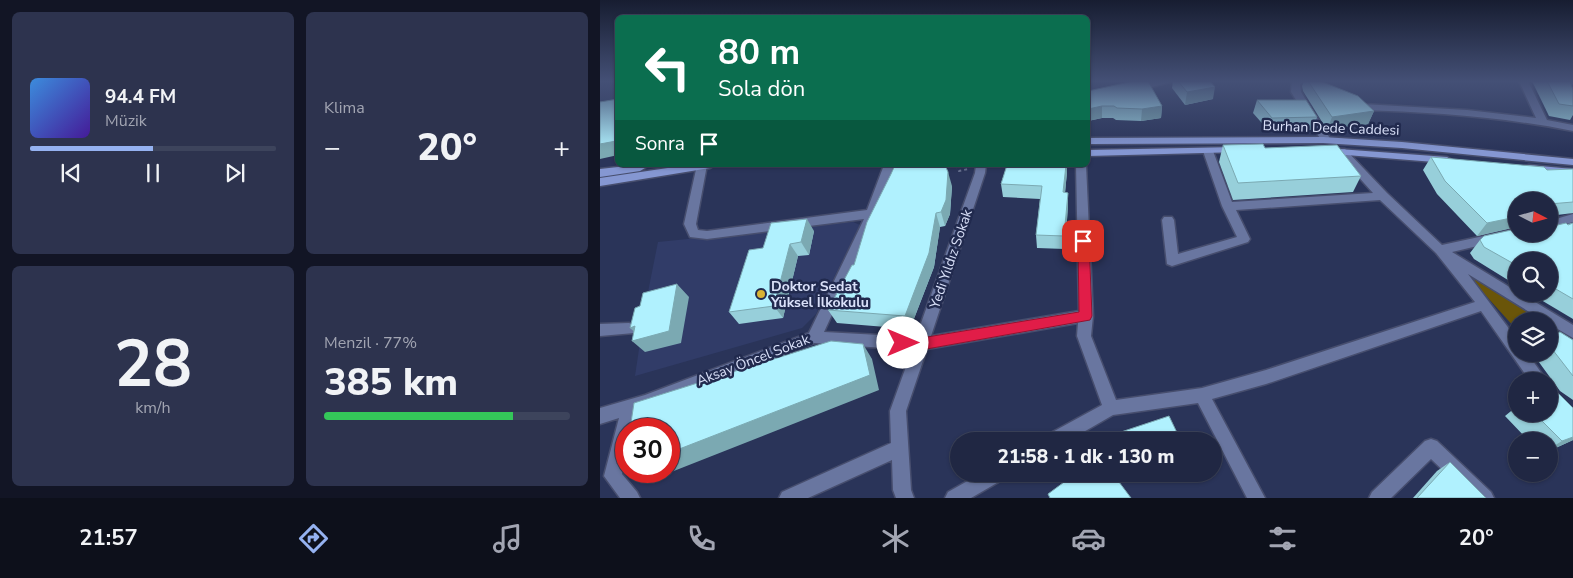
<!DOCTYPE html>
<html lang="tr">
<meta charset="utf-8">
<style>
:root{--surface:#202743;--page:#2d334e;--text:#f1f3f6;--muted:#a2a5b2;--line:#3d445c;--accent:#95b2f1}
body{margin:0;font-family:"Nunito Sans",sans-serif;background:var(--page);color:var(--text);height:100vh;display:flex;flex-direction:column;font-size:19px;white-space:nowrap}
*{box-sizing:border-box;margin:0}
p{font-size:16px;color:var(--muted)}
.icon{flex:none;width:28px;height:28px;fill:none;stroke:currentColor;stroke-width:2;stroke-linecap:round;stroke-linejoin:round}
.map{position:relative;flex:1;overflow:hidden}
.sheet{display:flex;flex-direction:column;gap:12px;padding:12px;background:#121525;width:600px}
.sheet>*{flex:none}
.top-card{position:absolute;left:15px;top:15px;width:475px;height:152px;border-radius:8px;box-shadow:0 1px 4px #0004,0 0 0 1px var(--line);background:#0b6e4f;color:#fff;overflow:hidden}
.needle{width:32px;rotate:96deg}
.tools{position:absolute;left:908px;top:192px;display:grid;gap:10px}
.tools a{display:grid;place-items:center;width:50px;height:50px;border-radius:50%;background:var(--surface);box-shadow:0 1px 4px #0004,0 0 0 1px var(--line);font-size:25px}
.speed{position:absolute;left:15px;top:418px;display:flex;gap:10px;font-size:25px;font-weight:700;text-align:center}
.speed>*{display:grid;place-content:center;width:65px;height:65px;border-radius:50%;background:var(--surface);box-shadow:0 1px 4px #0004,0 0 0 1px var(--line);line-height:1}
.speed .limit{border:8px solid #d22;background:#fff;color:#111}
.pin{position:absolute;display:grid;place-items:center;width:42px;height:42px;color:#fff;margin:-21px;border-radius:10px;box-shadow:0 2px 8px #0006}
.me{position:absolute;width:55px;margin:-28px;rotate:90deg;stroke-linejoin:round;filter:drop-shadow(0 0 4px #0008)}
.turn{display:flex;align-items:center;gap:18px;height:105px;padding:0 20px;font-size:22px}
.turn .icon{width:65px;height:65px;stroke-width:2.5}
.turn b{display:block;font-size:35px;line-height:42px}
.then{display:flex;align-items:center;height:48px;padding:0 20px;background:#0003;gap:10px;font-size:19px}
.big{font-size:38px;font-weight:800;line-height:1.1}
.sheet .widget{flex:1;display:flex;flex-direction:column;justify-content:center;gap:8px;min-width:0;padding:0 18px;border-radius:8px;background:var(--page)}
.sheet .dial{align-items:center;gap:0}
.dial b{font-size:65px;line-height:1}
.song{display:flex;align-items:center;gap:15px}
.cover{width:60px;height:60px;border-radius:8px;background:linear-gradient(135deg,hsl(210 70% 55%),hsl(260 70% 35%))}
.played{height:5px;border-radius:2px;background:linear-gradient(90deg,var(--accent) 50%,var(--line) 50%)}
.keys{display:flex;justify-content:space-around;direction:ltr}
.heat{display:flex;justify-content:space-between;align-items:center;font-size:28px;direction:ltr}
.charge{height:8px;border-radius:4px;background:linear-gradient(90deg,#34c759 77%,var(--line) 0)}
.sheet .tiles{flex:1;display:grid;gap:12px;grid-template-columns:repeat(2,1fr)}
.trip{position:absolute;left:350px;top:432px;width:272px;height:50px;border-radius:25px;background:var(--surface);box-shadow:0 1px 4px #0004,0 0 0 1px var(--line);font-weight:800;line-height:50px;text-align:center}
.menu{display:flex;height:80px;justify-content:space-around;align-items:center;background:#0d101b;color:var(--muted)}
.menu .icon{width:35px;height:35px}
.menu .current{color:var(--accent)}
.menu b{font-size:22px;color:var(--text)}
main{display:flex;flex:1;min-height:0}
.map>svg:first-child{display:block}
</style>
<main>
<section class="sheet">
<div class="tiles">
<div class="widget">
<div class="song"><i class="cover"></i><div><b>94.4 FM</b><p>Müzik</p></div></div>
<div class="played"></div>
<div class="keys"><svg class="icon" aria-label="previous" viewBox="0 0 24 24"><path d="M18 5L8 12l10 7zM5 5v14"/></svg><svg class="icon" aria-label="pause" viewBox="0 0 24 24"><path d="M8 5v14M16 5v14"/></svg><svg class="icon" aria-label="next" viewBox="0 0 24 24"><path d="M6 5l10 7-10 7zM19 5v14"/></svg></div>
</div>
<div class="widget"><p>Klima</p>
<div class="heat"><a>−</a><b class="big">20°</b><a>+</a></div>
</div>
<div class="widget dial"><b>28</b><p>km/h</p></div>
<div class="widget"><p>Menzil · 77%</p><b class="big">385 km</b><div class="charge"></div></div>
</div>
</section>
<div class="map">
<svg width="973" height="498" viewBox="0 0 973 498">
<rect width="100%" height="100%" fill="#2a3459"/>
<!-- built -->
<path fill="#313c68" d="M253 222 260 225 216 314 202 328 35 376 46 302 58 242Z"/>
<!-- green -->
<path fill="#6a5509" d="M871 273 948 321H916V329L869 277Z"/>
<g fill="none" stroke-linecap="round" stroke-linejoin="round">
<defs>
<g id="minor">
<path d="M557 81H573L535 92 530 89Z"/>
<path d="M692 81H703L700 84 701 92 731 140 730 142H722L721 140 691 92Z"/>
<path d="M919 81H928L947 120 973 125V131C903 117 832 112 761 110L750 104 755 101 763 104 867 110 936 118Z"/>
<path d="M968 81H973V84L969 83Z"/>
<path d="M608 148 613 151 632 202 773 193 737 153V149H745L787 193 842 245 916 229V234H922L920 236 852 252 916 291V294H922L973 325V338L949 324V321H944L868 274 916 338V354H928L947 381H930L881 311 666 384 612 399 665 498H647L598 403 513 415 468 441H445L447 435 502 405 477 336 478 323 327 349 306 411 311 490 314 498H296L293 490 292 460 208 498H179L182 492 291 443 290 411 312 350 214 343 36 412 33 429H26V456L22 474 37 492 40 498H20L4 476 19 418 0 424V408L45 395 209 333 264 219 107 239 90 237 84 224 97 165H107L96 224 98 230 107 231 267 210 284 165H294L278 214 224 332 316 337 375 173 376 165H386L385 173 331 336 479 311 476 165H486L493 316 491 336 516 400 602 388 666 370 875 302 836 253 780 200 636 210 650 239 648 242 572 266 567 264 562 220 564 217H572L574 220 578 254 637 237 622 206 603 151Z"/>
<path d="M973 214V222L949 229V221Z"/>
<path d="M29 323 34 325 36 329 34 333 0 336V324Z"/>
<path d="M831 439 837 441 891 492 894 498H872L831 459 791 498H769L772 492 825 441Z"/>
<path d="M380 474H405L402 480 371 498H345L348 492Z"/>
</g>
<g id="major">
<path d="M723 137 802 142 973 159V165L802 148 723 143 488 144V138Z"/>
<path d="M637 147 641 148V152L488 156V150Z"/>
<path d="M725 148 847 157 852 160 847 163 721 153V149Z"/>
<path d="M36 165 44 166 45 168 40 171 0 177V169Z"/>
<path d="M88 165H115L110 168 0 186V178Z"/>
<path d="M929 165 973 169V177L925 170 924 168 925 166Z"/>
</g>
</defs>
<!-- minor casing -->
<use href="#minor" stroke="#474e6e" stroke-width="3"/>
<!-- major casing -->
<use href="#major" stroke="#474e6e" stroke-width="3"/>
<!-- path -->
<path stroke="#677090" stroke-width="2" stroke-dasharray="3 3" stroke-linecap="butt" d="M356 165 359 171 368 169"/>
<!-- minor -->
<use href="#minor" fill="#6976a0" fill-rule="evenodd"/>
<!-- major -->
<use href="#major" fill="#8597d2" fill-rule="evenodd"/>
</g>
<!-- wall -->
<g fill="#97cfda">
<path d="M573 81H610L613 99 585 105 572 88Z"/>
<path d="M704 81H720L774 111 768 124 727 130 703 91 702 86Z"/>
<path d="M932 81H970L973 90V115L970 120 949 116Z"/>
<path d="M488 91 562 106 561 118 541 121 516 120 513 118H502L488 121Z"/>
<path d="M657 100 717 117 713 130H668L653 113Z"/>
<path d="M623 145 665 148 761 176 753 192 633 200 619 162Z"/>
<path d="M831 157 947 170 973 169V213L949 216V201H916V229V227L877 236 837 194 823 170Z"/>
<path d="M407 165H467V172L465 192 468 193V205L465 249 437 248 436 235 440 199 403 197 401 184Z"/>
<path d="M352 186 350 214 345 226 340 227 334 267 310 329 237 323 228 310Z"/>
<path d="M973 223V319L931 294H949V261H916V285L874 259 870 253 880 240Z"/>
<path d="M214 231 209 255 198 256 183 318 139 324 129 312 163 248Z"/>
<path d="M949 335 973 340V400L960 391 933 354H949Z"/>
<path d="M916 407V414H949L973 408V440L949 451V441H929L905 416Z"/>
<path d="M850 462 886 498H813L837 471Z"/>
</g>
<!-- shaded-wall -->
<g fill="#7ba9b2">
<path d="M615 87 613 99 585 105 587 92Z"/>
<path d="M502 106V118L488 121V109Z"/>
<path d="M562 106 561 118 541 121 542 109Z"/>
<path d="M774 111 768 124 727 130 732 117Z"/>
<path d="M18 138V155L0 159V144Z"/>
<path d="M466 165H467V172L464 205 463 192Z"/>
<path d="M348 172 352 186 350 214 345 226 341 212Z"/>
<path d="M468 193V205L465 249 464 236Z"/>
<path d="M336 213 340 227 334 267 310 329 305 316Z"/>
<path d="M916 217V227L877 236 887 223Z"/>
<path d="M207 219 214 231 209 255 201 242Z"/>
<path d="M190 244 198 256 183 318 174 306Z"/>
<path d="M77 284 89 297 81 343 45 352 32 341 41 338 30 328 35 326Z"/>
<path d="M263 344 272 359 279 390 56 478 46 471H69V453Z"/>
<path d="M973 437V440L971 441 949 451V449L962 441Z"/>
<path d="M523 474H532L523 477Z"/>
</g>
<!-- building -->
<g fill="#b0f1fe" stroke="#7ba9b2">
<path d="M534 81H548L562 106 542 109 517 108 514 106H502L488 109V91Z"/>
<path d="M578 81H610L615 87 587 92Z"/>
<path d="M708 81H720L758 96 774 111 732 117Z"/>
<path d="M947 81H970L973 90V106L959 104Z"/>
<path d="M18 99V138L16 141 0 144V102Z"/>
<path d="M657 100H706L717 117 672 118Z"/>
<path d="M663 144 665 148 737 145 761 176 638 183 623 145Z"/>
<path d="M831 157 944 167 947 170 973 169V202L949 204V201H916V217L887 223 845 181Z"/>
<path d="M295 165H345L348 172 346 200 341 212 336 213 329 253 305 316 228 310 252 265H254L267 222 291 174Z"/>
<path d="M407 165H466L463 192 468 193 464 236 436 235 442 186 401 184Z"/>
<path d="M207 219 201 242 190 244 174 306 129 312 149 250 163 248 171 223Z"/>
<path d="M966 223 968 225 973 223V299L949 285V261H916V265L884 247 880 240 884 236 916 229V234H949V227Z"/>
<path d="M77 284 69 331 32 341 35 326 30 328 35 308 40 306 43 293Z"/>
<path d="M960 332 973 340V376L949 345V335Z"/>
<path d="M231 341 263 344 270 375 69 453V429H30L34 403Z"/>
<path d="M956 391 973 408V437L962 441 935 414H949V393Z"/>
<path d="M569 416 581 441H514L512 435Z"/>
<path d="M850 462 886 498H817Z"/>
<path d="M475 474H513L531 498H450L448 494Z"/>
</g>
<!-- sky -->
<linearGradient id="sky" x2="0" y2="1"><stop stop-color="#171d31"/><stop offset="0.54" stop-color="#445076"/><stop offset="1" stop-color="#445076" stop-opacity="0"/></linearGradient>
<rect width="973" height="151" fill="url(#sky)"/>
<!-- route -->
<path fill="#e11d48" stroke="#92132f" d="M483 237 489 241 492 316 490 320 321 350 299 347 297 343 299 339 321 338 479 312 478 241Z"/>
<!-- markers -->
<circle fill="#d9b334" stroke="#212a4e" stroke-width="2" cx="161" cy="294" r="5"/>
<g text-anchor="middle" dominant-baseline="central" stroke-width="5" stroke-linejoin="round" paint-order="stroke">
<!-- street labels -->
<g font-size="14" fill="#dae1f9" stroke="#212a4e">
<text transform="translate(731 128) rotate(2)">Burhan Dede Caddesi</text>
<text transform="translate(351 259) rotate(-71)">Yedi Yıldız Sokak</text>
<text transform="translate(153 360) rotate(-21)">Aksay Öncel Sokak</text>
</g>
<!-- poi labels -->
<g font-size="14" font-weight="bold" fill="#dae1f9" stroke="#212a4e" text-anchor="start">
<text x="171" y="286">Doktor Sedat<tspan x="171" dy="16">Yüksel İlkokulu</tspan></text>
</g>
</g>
</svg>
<div class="tools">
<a><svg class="needle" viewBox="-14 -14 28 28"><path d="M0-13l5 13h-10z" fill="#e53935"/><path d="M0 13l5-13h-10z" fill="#a2a5b2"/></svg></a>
<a><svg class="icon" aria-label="search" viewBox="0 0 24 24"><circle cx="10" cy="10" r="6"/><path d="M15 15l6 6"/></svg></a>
<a><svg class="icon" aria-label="layers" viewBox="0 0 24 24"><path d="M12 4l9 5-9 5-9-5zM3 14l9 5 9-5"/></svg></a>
<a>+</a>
<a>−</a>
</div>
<div class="speed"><div class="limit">30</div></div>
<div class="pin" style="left:483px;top:241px;background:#d93025"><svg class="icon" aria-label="arrive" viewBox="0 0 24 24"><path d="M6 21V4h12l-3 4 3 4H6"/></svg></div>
<svg class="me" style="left:303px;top:343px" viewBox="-20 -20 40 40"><circle r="19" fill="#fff"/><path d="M0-13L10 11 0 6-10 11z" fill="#e11d48"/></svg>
<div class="trip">21:58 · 1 dk · 130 m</div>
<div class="top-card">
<div class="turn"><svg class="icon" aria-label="left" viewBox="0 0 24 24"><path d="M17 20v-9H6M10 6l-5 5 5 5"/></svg><div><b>80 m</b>Sola dön</div></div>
<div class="then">Sonra<svg class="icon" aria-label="arrive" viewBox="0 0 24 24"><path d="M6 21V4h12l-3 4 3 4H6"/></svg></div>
</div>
</div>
</main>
<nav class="menu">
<b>21:57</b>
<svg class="icon current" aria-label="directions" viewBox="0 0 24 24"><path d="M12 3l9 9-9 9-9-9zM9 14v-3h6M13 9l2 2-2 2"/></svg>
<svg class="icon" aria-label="music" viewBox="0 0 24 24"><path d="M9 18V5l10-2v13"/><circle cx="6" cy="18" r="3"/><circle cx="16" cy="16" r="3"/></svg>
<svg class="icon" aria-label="phone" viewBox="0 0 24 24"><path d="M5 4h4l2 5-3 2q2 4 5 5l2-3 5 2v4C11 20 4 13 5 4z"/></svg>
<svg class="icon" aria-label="climate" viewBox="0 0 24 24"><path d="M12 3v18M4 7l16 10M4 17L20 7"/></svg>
<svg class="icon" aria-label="car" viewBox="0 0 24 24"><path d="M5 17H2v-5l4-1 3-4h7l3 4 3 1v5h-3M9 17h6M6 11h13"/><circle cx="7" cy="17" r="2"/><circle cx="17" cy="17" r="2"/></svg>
<svg class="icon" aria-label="filters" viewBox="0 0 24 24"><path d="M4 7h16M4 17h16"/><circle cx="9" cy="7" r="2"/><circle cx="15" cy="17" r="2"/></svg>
<b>20°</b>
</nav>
